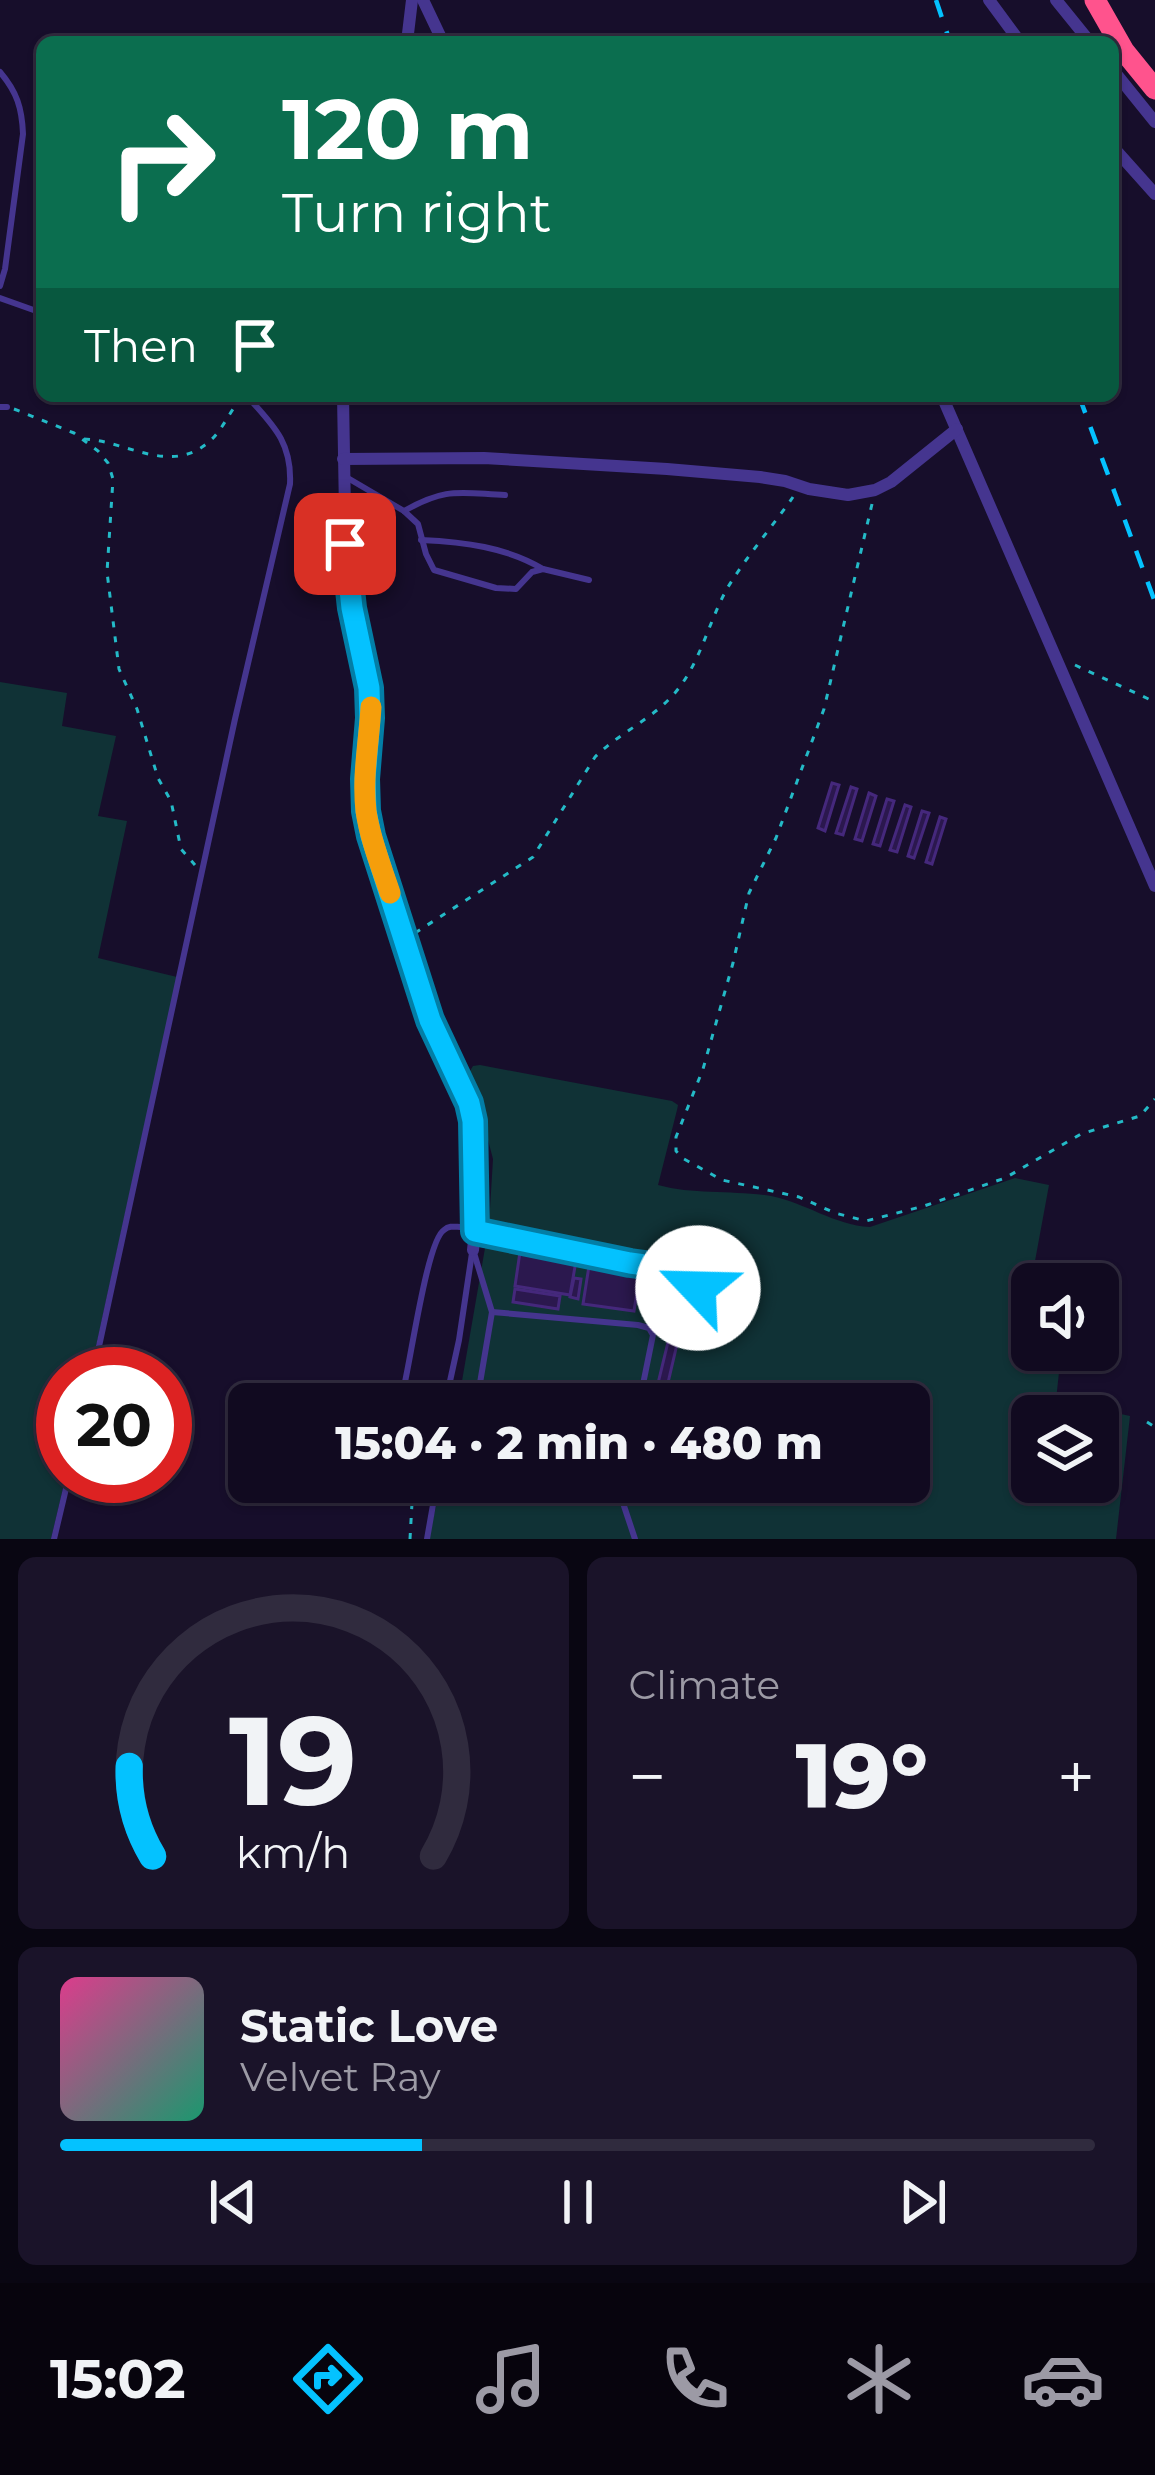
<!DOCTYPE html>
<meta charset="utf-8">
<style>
:root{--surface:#110a20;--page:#1a1329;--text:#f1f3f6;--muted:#9c9aa5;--line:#302b3e;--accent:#04c2ff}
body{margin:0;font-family:Montserrat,sans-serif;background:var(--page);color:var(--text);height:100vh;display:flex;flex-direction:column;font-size:45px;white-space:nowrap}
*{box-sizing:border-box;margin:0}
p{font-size:39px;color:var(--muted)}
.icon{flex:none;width:66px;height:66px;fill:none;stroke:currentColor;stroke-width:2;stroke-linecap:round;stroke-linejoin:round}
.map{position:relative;height:1539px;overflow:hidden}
.side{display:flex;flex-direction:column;gap:18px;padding:18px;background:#090612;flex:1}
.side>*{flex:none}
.guide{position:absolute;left:36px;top:36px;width:1083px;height:366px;border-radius:18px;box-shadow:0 3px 9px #0004,0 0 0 3px var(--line);background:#0b6e4f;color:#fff;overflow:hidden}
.controls{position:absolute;left:1011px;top:1263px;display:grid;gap:24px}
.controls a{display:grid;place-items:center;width:108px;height:108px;border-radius:18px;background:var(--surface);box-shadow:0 3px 9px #0004,0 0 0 3px var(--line);font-size:60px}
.speed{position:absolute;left:36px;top:1347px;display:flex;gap:24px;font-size:60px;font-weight:700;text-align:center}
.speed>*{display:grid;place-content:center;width:156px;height:156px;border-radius:50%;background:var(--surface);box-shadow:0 3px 9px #0004,0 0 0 3px var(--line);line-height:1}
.speed .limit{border:18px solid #d22;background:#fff;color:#111}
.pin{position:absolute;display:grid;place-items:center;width:102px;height:102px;color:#fff;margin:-51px;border-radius:24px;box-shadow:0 6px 18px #0006}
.me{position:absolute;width:132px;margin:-66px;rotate:294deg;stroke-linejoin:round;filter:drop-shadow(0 0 9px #0008)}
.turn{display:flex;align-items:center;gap:42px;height:252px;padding:0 48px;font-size:54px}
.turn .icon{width:156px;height:156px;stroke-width:2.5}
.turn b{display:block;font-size:84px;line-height:102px}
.then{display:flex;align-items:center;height:114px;padding:0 48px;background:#0003;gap:24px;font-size:45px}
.big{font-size:90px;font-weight:800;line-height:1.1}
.side .widget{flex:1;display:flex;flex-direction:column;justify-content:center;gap:18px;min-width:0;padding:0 42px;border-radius:18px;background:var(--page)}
.side .dial{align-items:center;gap:0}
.dial svg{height:312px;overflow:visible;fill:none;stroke:var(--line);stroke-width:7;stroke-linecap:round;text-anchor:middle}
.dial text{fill:var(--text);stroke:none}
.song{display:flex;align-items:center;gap:36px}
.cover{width:144px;height:144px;border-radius:18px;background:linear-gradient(135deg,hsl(330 70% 55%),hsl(160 70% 35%))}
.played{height:12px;border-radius:6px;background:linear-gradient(90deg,var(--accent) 35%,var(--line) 35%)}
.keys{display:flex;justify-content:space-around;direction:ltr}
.heat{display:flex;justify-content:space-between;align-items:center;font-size:66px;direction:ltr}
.side .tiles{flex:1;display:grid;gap:18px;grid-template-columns:1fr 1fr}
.widget:last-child{grid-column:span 2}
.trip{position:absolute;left:228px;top:1383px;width:702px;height:120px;border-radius:18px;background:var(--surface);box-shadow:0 3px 9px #0004,0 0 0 3px var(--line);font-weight:800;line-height:120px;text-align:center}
.tab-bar{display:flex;height:192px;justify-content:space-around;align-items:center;background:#07040d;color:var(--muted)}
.tab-bar .icon{width:84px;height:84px}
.tab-bar .current{color:var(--accent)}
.tab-bar b{font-size:54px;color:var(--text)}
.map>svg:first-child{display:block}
</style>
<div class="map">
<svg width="1155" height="1539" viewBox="0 0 1155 1539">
<rect width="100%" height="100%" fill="#170e2b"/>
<!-- green -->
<g fill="#103236" fill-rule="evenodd">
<path d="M0 682 67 693 62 726 116 736 98 816 127 821 98 958 177 977 90 1374H63V1476H66L51 1539H0Z"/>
<path d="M480 1065 672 1101 678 1105 677 1110 658 1185C694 1195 734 1190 771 1196 806 1203 834 1225 870 1227L1015 1178 1049 1185 1028 1299 1032 1304V1350L1061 1354 1056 1400 1130 1416 1116 1539H428L442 1482H909V1404H458L489 1225 493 1159 470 1071 473 1066ZM1032 1416H1098V1482H1032Z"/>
</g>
<!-- building -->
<g fill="#2b184e" stroke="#45287c" stroke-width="3">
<path d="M832 783 839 785 825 831 818 828Z"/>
<path d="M851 787 857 789 843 835 836 833Z"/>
<path d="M869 793 876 796 862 841 855 839Z"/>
<path d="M887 799 894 801 880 846 873 844Z"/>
<path d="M905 805 911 807 897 852 890 850Z"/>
<path d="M922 811 929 813 914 858 908 856Z"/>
<path d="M940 817 946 819 932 864 926 862Z"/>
<path d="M520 1252 576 1261 570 1295 515 1286Z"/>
<path d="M589 1266 640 1273 634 1311 583 1304Z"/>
<path d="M644 1270 664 1273 662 1284 642 1280Z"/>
<path d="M574 1278 581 1279 578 1299 570 1297Z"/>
<path d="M515 1289 560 1296 558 1309 513 1302Z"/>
<path d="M679 1291 685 1292 681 1316 674 1315Z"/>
<path d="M669 1338 678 1340 663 1404H653Z"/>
</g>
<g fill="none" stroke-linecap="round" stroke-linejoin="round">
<!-- path -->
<g stroke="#24bac7" stroke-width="3" stroke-dasharray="6 9" stroke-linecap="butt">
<path d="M14 409 74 433 98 451 108 463 113 479 107 572 119 669 137 709 158 778 171 801 181 849 195 865"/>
<path d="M84 439C128 441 171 477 211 440 222 430 229 413 239 401"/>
<path d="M872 504 824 709 776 838 749 893 733 963 703 1069 676 1137V1151L684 1159 722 1180 799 1197 835 1213 866 1221 924 1206 1005 1178 1081 1134 1140 1116 1155 1099"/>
<path d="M1075 665 1155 702"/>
<path d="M415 933 533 857 595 757C619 733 651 720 674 694 701 663 708 622 728 587 747 556 772 527 793 497"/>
<path d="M1147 1422 1155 1427"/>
<path d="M410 1539 412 1503"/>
</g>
<!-- service -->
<g stroke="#45358f" stroke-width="6">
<path d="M0 72C17 92 22 108 23 134L5 269 0 286"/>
<path d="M0 298 42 313"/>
<path d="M0 407H7"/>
<path d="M346 477 404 511 418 524 426 554 434 570 496 588 516 589 532 572 543 569 589 580"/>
<path d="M404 511C446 487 459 493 505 495"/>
<path d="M421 540C464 542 506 547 543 569"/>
<path d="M492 1312 638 1325 649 1328 653 1335 639 1404"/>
<path d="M93 1374 235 719 290 484C292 442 273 425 247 396"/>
<path d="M400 1404C409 1375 426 1241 444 1230 450 1225 455 1227 462 1227L630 1263 690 1271 698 1278 693 1310"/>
<path d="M445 1404 459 1340 472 1253"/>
<path d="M464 1404 475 1395 480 1383 492 1312 474 1253"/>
<path d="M487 1482 490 1500"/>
<path d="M616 1482 635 1539"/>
<path d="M414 1495 418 1482"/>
<path d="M54 1539 69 1476"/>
<path d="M427 1539 437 1482"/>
</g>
<!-- minor -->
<g stroke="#45358f" stroke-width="12">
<path d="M423 0 443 42"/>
<path d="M989 0 1020 42"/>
<path d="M1056 0 1090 42"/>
<path d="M407 42 412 0"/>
<path d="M1113 70 1155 122"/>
<path d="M1113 147 1155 194"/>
<path d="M343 396 346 571 371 705 365 779 371 836 430 1020 464 1088 473 1121 475 1231 473 1250"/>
<path d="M942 396 1155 886"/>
<path d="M343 459 484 458 667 469 760 477 785 481 809 489 848 495 875 490 891 482 957 429"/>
</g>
<!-- motorway -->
<path stroke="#ff538d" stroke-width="21" d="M1095 0 1124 51 1155 89"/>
<!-- rail -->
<g stroke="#04c2ff" stroke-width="4.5" stroke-dasharray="18 15" stroke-linecap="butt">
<path d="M936 0 950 42"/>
<path d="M1079 396 1155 602"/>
</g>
</g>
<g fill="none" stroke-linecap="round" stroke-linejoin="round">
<defs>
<path id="route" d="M345 544 352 608 369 688 370 718 365 779 366 811 371 836 430 1020 469 1103 473 1121 475 1231 630 1263 690 1271 698 1278V1288"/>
</defs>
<!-- route casing -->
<use href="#route" stroke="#037ea6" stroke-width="30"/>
<!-- route -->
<use href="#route" stroke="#04c2ff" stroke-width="21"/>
<!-- slow -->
<path stroke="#f59e0b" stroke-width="21" d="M371 707C369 742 362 776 366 811 370 839 381 866 390 893"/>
</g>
</svg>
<div class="controls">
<a><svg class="icon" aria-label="sound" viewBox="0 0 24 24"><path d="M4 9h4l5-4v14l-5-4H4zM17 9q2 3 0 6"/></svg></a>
<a><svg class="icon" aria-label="layers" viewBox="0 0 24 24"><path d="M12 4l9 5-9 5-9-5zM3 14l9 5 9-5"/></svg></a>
</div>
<div class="speed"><div class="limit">20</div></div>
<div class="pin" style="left:345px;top:544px;background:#d93025"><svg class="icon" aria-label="arrive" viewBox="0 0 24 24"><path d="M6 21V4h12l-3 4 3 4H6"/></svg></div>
<svg class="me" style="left:698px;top:1288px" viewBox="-20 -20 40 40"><circle r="19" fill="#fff"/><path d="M0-13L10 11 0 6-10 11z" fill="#04c2ff"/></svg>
<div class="trip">15:04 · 2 min · 480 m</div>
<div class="guide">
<div class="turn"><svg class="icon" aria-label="right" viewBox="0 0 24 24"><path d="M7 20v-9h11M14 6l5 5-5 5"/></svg><div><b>120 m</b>Turn right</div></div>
<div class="then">Then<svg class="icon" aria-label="arrive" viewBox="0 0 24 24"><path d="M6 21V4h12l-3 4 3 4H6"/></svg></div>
</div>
</div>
<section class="side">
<div class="tiles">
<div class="widget dial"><svg viewBox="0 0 100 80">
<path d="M14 69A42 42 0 1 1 86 69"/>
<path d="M14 69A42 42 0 0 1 8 46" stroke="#04c2ff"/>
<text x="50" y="56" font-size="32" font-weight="700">19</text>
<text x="50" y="72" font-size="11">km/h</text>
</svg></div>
<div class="widget"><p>Climate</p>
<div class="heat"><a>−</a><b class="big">19°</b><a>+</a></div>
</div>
<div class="widget">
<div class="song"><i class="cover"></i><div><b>Static Love</b><p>Velvet Ray</p></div></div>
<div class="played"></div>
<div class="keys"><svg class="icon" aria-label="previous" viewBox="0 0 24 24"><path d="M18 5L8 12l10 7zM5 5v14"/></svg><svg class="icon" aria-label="pause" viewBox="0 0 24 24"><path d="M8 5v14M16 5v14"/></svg><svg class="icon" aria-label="next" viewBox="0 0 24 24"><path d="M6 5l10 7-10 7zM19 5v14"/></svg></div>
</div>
</div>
</section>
<nav class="tab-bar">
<b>15:02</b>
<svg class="icon current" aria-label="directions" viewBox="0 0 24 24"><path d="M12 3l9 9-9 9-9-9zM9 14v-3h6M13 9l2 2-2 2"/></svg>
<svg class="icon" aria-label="music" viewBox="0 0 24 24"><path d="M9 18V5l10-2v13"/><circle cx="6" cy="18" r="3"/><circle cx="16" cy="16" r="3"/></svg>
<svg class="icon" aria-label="phone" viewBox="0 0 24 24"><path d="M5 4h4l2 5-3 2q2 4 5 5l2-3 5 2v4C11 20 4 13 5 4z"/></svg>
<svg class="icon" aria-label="climate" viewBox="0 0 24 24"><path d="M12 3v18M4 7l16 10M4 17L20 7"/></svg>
<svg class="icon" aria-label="car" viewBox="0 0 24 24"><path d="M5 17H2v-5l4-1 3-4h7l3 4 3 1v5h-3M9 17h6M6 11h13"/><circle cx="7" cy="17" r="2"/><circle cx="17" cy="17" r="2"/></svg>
</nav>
